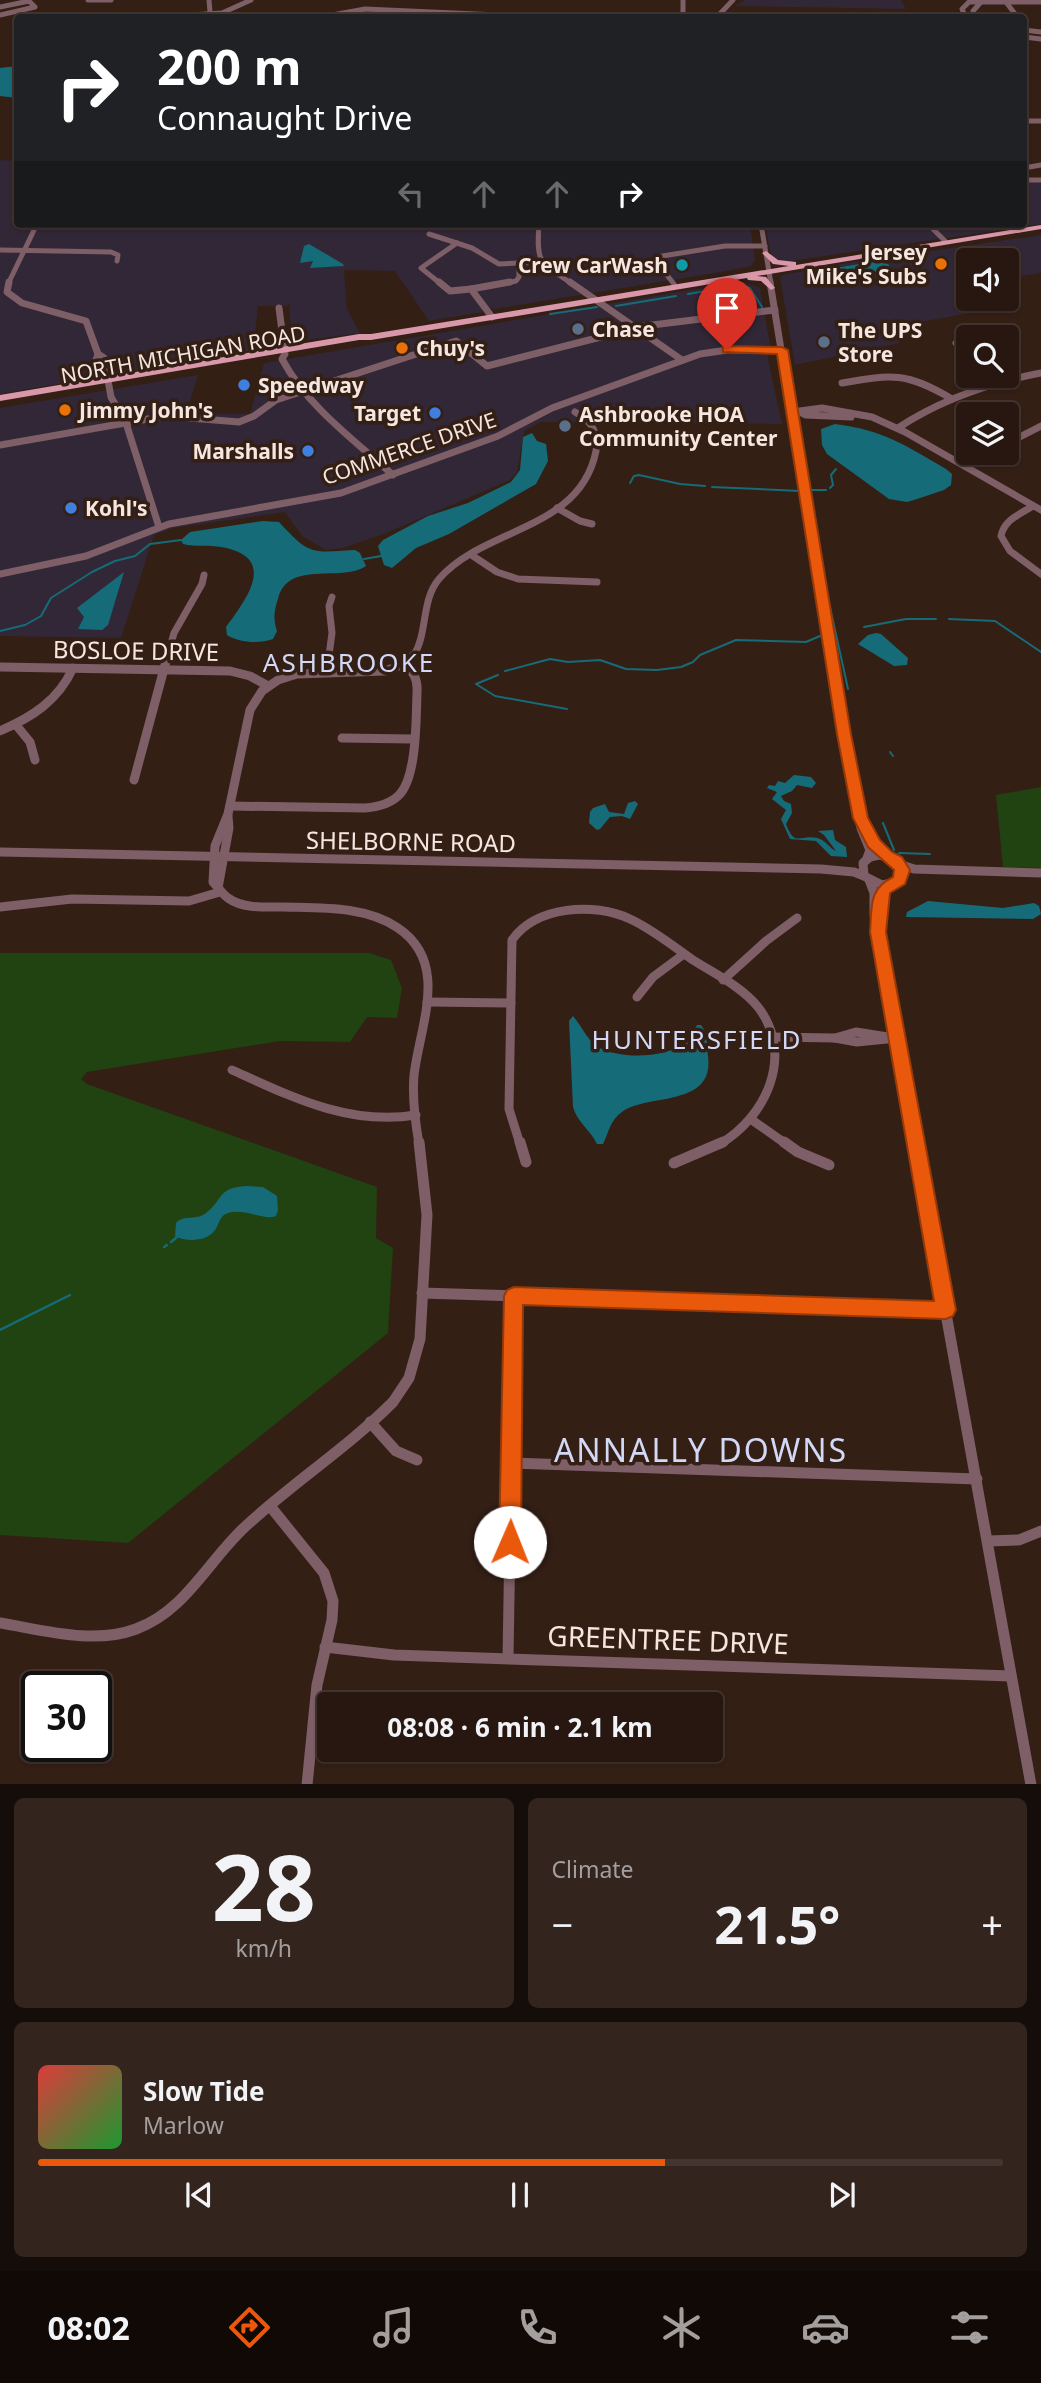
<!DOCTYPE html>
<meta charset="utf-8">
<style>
:root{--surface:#271710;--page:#33241e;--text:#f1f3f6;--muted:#a49f9f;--line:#433630;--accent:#ea580c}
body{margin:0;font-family:"Noto Sans",sans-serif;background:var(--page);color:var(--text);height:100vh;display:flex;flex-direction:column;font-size:26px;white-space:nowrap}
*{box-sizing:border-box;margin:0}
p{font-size:23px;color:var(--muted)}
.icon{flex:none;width:38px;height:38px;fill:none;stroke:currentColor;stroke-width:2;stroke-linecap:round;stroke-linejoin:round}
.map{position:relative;height:1784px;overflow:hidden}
.sheet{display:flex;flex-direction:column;gap:14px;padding:14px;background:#150d09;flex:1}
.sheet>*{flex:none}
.top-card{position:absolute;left:14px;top:14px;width:1013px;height:214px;border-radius:7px;box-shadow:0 2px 5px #0004,0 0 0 2px var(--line);background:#202124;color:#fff;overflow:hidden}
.fabs{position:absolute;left:956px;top:248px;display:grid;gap:14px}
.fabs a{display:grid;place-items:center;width:63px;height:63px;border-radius:7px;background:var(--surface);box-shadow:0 2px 5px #0004,0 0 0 2px var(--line);font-size:35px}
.speed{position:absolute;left:21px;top:1671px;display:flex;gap:14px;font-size:35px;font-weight:700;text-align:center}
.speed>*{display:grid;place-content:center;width:91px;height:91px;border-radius:50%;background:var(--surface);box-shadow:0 2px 5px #0004,0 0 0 2px var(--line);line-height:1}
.speed .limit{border:4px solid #111;border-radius:10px;background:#fff;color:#111}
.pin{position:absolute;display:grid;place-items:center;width:60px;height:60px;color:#fff;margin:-72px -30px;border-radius:50% 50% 50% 0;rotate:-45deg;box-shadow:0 0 7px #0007}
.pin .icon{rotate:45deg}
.me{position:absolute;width:77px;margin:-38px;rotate:1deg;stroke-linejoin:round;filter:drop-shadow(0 0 5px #0008)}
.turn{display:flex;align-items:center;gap:24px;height:147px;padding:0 28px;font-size:32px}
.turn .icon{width:91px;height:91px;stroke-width:2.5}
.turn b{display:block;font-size:49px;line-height:60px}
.lanes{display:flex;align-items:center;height:66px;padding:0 28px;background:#0003;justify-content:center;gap:35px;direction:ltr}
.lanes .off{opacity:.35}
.big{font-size:52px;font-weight:700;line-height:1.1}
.sheet .widget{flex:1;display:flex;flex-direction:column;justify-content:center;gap:10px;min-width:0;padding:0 24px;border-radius:10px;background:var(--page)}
.sheet .dial{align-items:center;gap:0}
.dial b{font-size:91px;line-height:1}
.song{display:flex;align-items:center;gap:21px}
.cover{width:84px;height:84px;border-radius:10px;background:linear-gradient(135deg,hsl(0 70% 55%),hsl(130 70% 35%))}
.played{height:7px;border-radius:4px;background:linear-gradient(90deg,var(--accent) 65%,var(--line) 65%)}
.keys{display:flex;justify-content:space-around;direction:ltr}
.heat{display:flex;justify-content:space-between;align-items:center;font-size:38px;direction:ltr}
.sheet .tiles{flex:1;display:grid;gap:14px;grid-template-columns:1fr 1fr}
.widget:last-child{grid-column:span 2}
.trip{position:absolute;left:317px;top:1692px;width:406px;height:70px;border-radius:7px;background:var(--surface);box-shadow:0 2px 5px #0004,0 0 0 2px var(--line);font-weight:700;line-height:70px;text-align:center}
.tab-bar{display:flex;height:112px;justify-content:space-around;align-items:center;background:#100906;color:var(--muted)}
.tab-bar .icon{width:49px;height:49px}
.tab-bar .active{color:var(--accent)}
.tab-bar b{font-size:32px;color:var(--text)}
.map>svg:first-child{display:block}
</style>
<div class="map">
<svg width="1041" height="1785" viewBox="0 0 1041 1785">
<rect width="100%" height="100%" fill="#341f15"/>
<!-- commercial -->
<g fill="#322736">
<path d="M745 0H901L906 9 735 6Z"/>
<path d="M0 160 17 161 18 224H750L755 261 751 266 721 272 495 309 491 308 483 309 482 312 429 321 395 271 344 270 347 309 360 333 292 342 289 303 287 306H258L253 350 0 394Z"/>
<path d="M1024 181H1041V224L784 262 773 258 770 250 765 224H1024Z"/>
<path d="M1041 235V273L1006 278V261H968V299H1006V294L1011 306 897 326 900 343 795 365 780 277 783 275 841 264Z"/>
<path d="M743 281 760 288 770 345 768 360 782 424 541 422 524 431 517 472 510 480 386 533 343 548 326 550 302 536 285 512 173 528 154 535 121 638 0 636V408L198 375 186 414H250L264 363Z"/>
</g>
<!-- green -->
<g fill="#214211">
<path d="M1041 787V868L1003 867 996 795Z"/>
<path d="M0 953H369L391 960 402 988 397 1018 367 1017 350 1042 280 1041 87 1072 81 1079 87 1084 377 1187 376 1238 393 1248 388 1333 128 1543 0 1535Z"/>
</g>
<!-- water -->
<g fill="#166b78">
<path d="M17 66V98L0 96V68Z"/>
<path d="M309 244 343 264 344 266 310 268 313 261 300 263 304 246Z"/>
<path d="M883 260 889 265 887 270 854 275 818 271Z"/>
<path d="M835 424C883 430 905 445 946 469L952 474 951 485 944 490 917 499 907 502 889 499 827 454 822 445 821 429Z"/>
<path d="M532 433 537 441 546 444 548 461 536 484 449 534 416 548 392 568 384 565 378 546 383 540 428 516 468 503 511 482 520 470 523 437Z"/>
<path d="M263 521 279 522C311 557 312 552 355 550L360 553 366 566C341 583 288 559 278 599 274 611 273 619 277 631L273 639C260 644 239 643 227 635L226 627C248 597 278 557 221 547 209 545 196 547 183 544L181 540 190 532Z"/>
<path d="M124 572 108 625 102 630 78 629 84 617 77 608Z"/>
<path d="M876 633 881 634 908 658 907 665 894 666 858 644 868 635Z"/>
<path d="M794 775 811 777 816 783 812 788 797 785 792 791 781 796 784 801 791 804 792 813 786 824C795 848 799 834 817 838 826 840 829 848 836 851L824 835 818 831 833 830 835 840 846 847 847 857 831 856 816 841 790 839 781 819 786 810 772 799 777 792 767 788 769 785 775 786 778 781 785 783Z"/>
<path d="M635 801 638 804 630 819 622 816 610 817 600 829 597 830 589 823 590 812 593 808 605 804 609 812 624 814 628 803Z"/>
<path d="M928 901 1003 908 1034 903 1039 906 1041 914 1033 919 906 917 907 912Z"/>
<path d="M573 1016C582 1026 586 1039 598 1047 618 1059 665 1059 684 1043 690 1038 693 1031 697 1025H701C709 1035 706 1044 708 1056 715 1108 647 1093 622 1112 610 1120 609 1132 603 1144H597C591 1131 577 1122 573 1107L569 1021Z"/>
<path d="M246 1186 263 1187 277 1196 278 1210 276 1216C265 1221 245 1208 228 1213 219 1216 220 1223 215 1230 207 1242 186 1242 175 1236L176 1223C184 1214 197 1221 206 1213 224 1199 217 1188 246 1186Z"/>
</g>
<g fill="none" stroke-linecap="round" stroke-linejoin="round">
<!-- stream-far1 -->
<g stroke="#166b78" stroke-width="2">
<path d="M688 294 742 285 750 288 762 307"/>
<path d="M616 306 676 296"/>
<path d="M550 314 597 307"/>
<path d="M630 483 634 476 639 475 680 484 705 486"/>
<path d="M712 487 800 491"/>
<path d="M830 488 833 485 831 475 836 469"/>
<path d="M809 490H826"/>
<path d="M364 559 381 556"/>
<path d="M825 579 827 592"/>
<path d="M828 598 848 689"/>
<path d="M949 619 995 621 1041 652"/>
<path d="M864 627 906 619H936"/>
<path d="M0 631 25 625 41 616 51 598 92 572 115 561 135 556 150 544 181 540"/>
<path d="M505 671 550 659 568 662 600 660 626 669 657 670 681 667 693 662 700 655 736 640 806 642 820 636"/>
<path d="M498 675 476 684 495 696 567 709"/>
<path d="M890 752 893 756"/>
<path d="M883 823 894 850"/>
<path d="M899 853 930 854"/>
</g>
<!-- stream -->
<g stroke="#166b78" stroke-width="2.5">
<path d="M171 1242 177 1237"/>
<path d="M164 1247 167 1245"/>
<path d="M0 1330 70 1295"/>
</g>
<!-- minor-far3 -->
<g stroke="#7e5e67" stroke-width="5">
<path d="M88 0H111"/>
<path d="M209 0 210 12"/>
<path d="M683 0V18"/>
<path d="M1006 2 1018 18"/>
<path d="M0 7 29 1 35 7 0 15"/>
<path d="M143 18 222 13 251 0"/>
<path d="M316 18 365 9 565 18"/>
<path d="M716 18 733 0"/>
<path d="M966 18 962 9 969 2H1041"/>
<path d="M975 18 973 11 981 2"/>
<path d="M1024 30 1041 32"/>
<path d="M1024 37 1041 39"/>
<path d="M1024 121H1041"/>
<path d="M1024 168 1041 165"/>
<path d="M1024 180H1041"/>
<path d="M539 224C536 265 540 261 572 284"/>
<path d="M761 224 771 284"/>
<path d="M928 224 945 241"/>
<path d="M429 234 472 248 499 264 541 262"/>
<path d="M0 250 111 252 118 255 117 261"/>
<path d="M8 284 37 224"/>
<path d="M441 284 421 268 457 243"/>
<path d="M501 284 516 281 519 277V264"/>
<path d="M674 284 655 260 656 257 725 246H765"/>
</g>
<!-- minor-far2 -->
<g stroke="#7e5e67" stroke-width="7">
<path d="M9 282 7 292 22 303 86 321 98 354 96 360 101 375 106 377"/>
<path d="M439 282 450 291 471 289"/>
<path d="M570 282 682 360"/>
<path d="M770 282 831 655"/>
<path d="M279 308 285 354 282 359C307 406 354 440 393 475"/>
<path d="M492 317 471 289 510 282"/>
<path d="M956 343 968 351"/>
<path d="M98 354 104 358 111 397 126 423 159 527"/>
<path d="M842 383C893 374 906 372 952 399"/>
<path d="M792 412 822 408 872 417 905 432 1041 510"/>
<path d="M800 412 806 415 851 417"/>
<path d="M898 428C942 399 989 383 1041 373"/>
<path d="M1006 444 1041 426"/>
<path d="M0 445 165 416 239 422 254 416 276 400 456 341 487 366 644 326 775 310"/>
<path d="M965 466 989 453"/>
<path d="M1033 506C1020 514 1004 520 1001 536L1010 551 1041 574"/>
<path d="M557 508 580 521 592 524"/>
<path d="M473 556 497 572 518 579 597 582"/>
<path d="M0 574 86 556 169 524 341 493 498 436 552 408 700 354 727 350H782"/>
<path d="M168 655 174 633 202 584 204 575"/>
<path d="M329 655 332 633 329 606 332 597"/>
<path d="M414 655C428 632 421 600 439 579 484 527 580 531 596 451 599 432 591 421 575 412"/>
</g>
<!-- minor-far1 -->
<g stroke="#7e5e67" stroke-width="9">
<path d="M415 654 404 664 385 671 297 674 278 680 262 691 250 710 228 814 215 846 213 882C218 887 222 894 228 898 243 909 266 907 284 907 321 908 366 906 398 928 450 963 420 1025 414 1075 412 1098 415 1121 419 1144"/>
<path d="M831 654 861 828 870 850 867 858"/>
<path d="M0 667 230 671 250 676 268 686"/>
<path d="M326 672 329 654"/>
<path d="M16 725 30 742 35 760"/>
<path d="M0 731C32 717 58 701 73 668"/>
<path d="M342 738 412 739"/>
<path d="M134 780 168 654"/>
<path d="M230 806 365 808C378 807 391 804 400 794 417 775 416 718 417 693 418 679 414 673 404 664"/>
<path d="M864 825 874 844 886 856"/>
<path d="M0 852 821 869 854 872 864 876"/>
<path d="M879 855C895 858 906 865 898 882L882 885 864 876 863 863 870 857Z"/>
<path d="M899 864 914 869 1041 873"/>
<path d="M869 880 874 893V915L915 1144"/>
<path d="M218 888 229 828 228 816"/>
<path d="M0 907 72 899 189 901 220 892"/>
<path d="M879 926 882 892 889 885"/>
<path d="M723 980 766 941 797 918"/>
<path d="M637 997 653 977 684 954"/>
<path d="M427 1002 511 1003"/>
<path d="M772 1037 835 1038 857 1042 897 1038"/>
<path d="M835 1038 856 1032 894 1038"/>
<path d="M232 1070C292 1097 349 1126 416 1115"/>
<path d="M752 1120 786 1144"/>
<path d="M520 1144 509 1109 512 940C536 906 594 902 630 919 652 929 673 946 693 960 715 974 742 987 758 1007 795 1055 766 1117 720 1144"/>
</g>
<!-- minor -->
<g stroke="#7e5e67" stroke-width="11">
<path d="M520 1142 526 1162"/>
<path d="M784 1142 798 1152 829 1165"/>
<path d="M915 1142 1031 1785"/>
<path d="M674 1163 723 1142"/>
<path d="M422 1293 946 1310"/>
<path d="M370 1422 396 1451 417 1460"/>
<path d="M512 1463 977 1479"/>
<path d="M270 1506 324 1573 333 1601 332 1620 317 1685 307 1785"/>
<path d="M988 1541 1019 1540 1041 1531"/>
<path d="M0 1623C43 1630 94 1645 136 1629 186 1611 209 1559 247 1525 294 1482 348 1447 393 1402L409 1378 420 1339 427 1215 419 1142"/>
<path d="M325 1647 394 1655 1011 1676"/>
<path d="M508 1658 514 1296"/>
</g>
<!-- major -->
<path fill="#d997aa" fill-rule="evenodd" d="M1041 225V229L757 276 766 277 775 288 771 290 761 281 748 280 747 278 371 340H359L0 401V395L359 334H371L789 266 773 264 762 253 766 251 778 260 796 262V265Z"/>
</g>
<!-- route -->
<path fill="#ea580c" stroke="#983908" stroke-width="2" d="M727 346 782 347 788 350 851 734 868 818 880 840 892 852 902 857 910 870 905 884 890 893 886 932 956 1310 953 1316 946 1319 523 1305 521 1542 518 1550 510 1553 502 1550 499 1542 504 1296 507 1290 514 1287 934 1301 870 932C872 907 868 889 893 877L894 870 868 847 853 818 837 734 777 354 723 352V347Z"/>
<!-- markers -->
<g fill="#e8710a" stroke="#341f15" stroke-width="2.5">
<circle cx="941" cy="264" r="7"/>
<circle cx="402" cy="348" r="7"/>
<circle cx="65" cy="410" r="7"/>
</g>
<circle fill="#0f9aa8" stroke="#341f15" stroke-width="2.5" cx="682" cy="265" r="7"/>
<g fill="#5c6f8a" stroke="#341f15" stroke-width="2.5">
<circle cx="578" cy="329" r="7"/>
<circle cx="824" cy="342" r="7"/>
<circle cx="565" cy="426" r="7"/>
</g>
<g fill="#3f7fe0" stroke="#341f15" stroke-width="2.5">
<circle cx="244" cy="385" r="7"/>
<circle cx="435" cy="413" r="7"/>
<circle cx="308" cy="451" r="7"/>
<circle cx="71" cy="508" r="7"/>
</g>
<g text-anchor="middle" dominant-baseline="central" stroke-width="7" stroke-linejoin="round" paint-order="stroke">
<!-- far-poi labels -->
<g font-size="21" font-weight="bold" fill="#f5e6df" stroke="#341f15" text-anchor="start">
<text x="927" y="252" text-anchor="end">Jersey<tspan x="927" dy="24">Mike's Subs</tspan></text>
<text x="668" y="265" text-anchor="end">Crew CarWash</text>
<text x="592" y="329">Chase</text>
<text x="838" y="330">The UPS<tspan x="838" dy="24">Store</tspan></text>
<text x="416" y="348">Chuy's</text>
<text x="258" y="385">Speedway</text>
<text x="79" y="410">Jimmy John's</text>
<text x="421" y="413" text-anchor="end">Target</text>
<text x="579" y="414">Ashbrooke HOA<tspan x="579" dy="24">Community Center</tspan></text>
<text x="294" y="451" text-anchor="end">Marshalls</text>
<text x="85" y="508">Kohl's</text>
</g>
<!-- far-street labels -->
<g font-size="21" fill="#f5e6df" stroke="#341f15">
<text transform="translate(183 354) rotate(-10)">NORTH MICHIGAN ROAD</text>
<text transform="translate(409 448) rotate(-19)">COMMERCE DRIVE</text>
</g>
<!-- street labels -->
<g font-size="24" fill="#f5e6df" stroke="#341f15">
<text transform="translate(136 650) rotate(1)">BOSLOE DRIVE</text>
<text transform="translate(411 841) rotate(1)">SHELBORNE ROAD</text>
</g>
<!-- neighbourhood labels -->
<g font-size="26" letter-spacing="2" fill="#d2d8f5" stroke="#341f15">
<text x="349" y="662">ASHBROOKE</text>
<text x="697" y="1039">HUNTERSFIELD</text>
</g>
<!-- near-street labels -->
<g font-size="28" fill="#f5e6df" stroke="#341f15">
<text transform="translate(668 1639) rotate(2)">GREENTREE DRIVE</text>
</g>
<!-- near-neighbourhood labels -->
<g font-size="32" letter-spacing="2" fill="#d2d8f5" stroke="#341f15">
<text x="701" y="1449">ANNALLY DOWNS</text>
</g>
</g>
</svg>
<div class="fabs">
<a><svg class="icon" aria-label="sound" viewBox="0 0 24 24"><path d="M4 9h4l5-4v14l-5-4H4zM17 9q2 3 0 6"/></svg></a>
<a><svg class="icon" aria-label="search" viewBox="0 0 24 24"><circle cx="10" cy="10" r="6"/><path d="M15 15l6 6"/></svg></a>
<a><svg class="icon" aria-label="layers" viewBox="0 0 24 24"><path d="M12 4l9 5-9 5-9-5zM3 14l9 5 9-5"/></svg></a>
</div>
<div class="speed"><div class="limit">30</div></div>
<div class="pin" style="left:727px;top:350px;background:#d93025"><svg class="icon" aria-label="arrive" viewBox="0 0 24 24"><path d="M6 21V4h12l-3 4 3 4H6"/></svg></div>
<svg class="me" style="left:510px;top:1542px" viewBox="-20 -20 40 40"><circle r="19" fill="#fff"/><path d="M0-13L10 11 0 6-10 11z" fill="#ea580c"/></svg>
<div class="trip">08:08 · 6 min · 2.1 km</div>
<div class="top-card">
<div class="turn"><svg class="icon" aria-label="right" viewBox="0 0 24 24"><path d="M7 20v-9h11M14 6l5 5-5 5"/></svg><div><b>200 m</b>Connaught Drive</div></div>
<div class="lanes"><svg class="icon off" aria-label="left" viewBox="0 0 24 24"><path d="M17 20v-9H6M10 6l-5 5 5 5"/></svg><svg class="icon off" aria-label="ahead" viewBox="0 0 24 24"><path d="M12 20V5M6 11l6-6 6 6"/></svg><svg class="icon off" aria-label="ahead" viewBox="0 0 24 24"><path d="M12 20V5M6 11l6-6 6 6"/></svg><svg class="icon" aria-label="right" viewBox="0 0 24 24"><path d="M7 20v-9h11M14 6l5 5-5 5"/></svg></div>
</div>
</div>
<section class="sheet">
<div class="tiles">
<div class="widget dial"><b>28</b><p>km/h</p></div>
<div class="widget"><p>Climate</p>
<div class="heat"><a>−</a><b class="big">21.5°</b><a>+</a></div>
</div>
<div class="widget">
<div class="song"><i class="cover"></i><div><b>Slow Tide</b><p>Marlow</p></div></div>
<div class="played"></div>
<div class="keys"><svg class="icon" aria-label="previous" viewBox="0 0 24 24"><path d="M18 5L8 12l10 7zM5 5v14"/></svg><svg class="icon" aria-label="pause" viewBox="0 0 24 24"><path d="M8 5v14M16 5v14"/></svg><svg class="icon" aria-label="next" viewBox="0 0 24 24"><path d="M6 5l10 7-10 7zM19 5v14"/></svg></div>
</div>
</div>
</section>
<nav class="tab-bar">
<b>08:02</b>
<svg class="icon active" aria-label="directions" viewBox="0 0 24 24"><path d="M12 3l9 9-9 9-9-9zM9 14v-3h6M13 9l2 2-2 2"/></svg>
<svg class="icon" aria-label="music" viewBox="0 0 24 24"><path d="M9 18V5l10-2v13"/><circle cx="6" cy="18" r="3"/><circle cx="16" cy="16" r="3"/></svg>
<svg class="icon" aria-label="phone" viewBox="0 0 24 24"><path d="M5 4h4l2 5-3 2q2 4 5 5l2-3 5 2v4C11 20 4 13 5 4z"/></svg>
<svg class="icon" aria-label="climate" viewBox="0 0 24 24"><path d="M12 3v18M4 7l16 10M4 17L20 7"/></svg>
<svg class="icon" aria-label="car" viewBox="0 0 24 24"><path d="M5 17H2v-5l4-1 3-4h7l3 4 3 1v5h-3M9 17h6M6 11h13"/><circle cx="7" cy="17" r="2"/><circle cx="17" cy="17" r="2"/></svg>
<svg class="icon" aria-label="filters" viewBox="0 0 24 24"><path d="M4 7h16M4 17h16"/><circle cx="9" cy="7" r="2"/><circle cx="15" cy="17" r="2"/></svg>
</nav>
